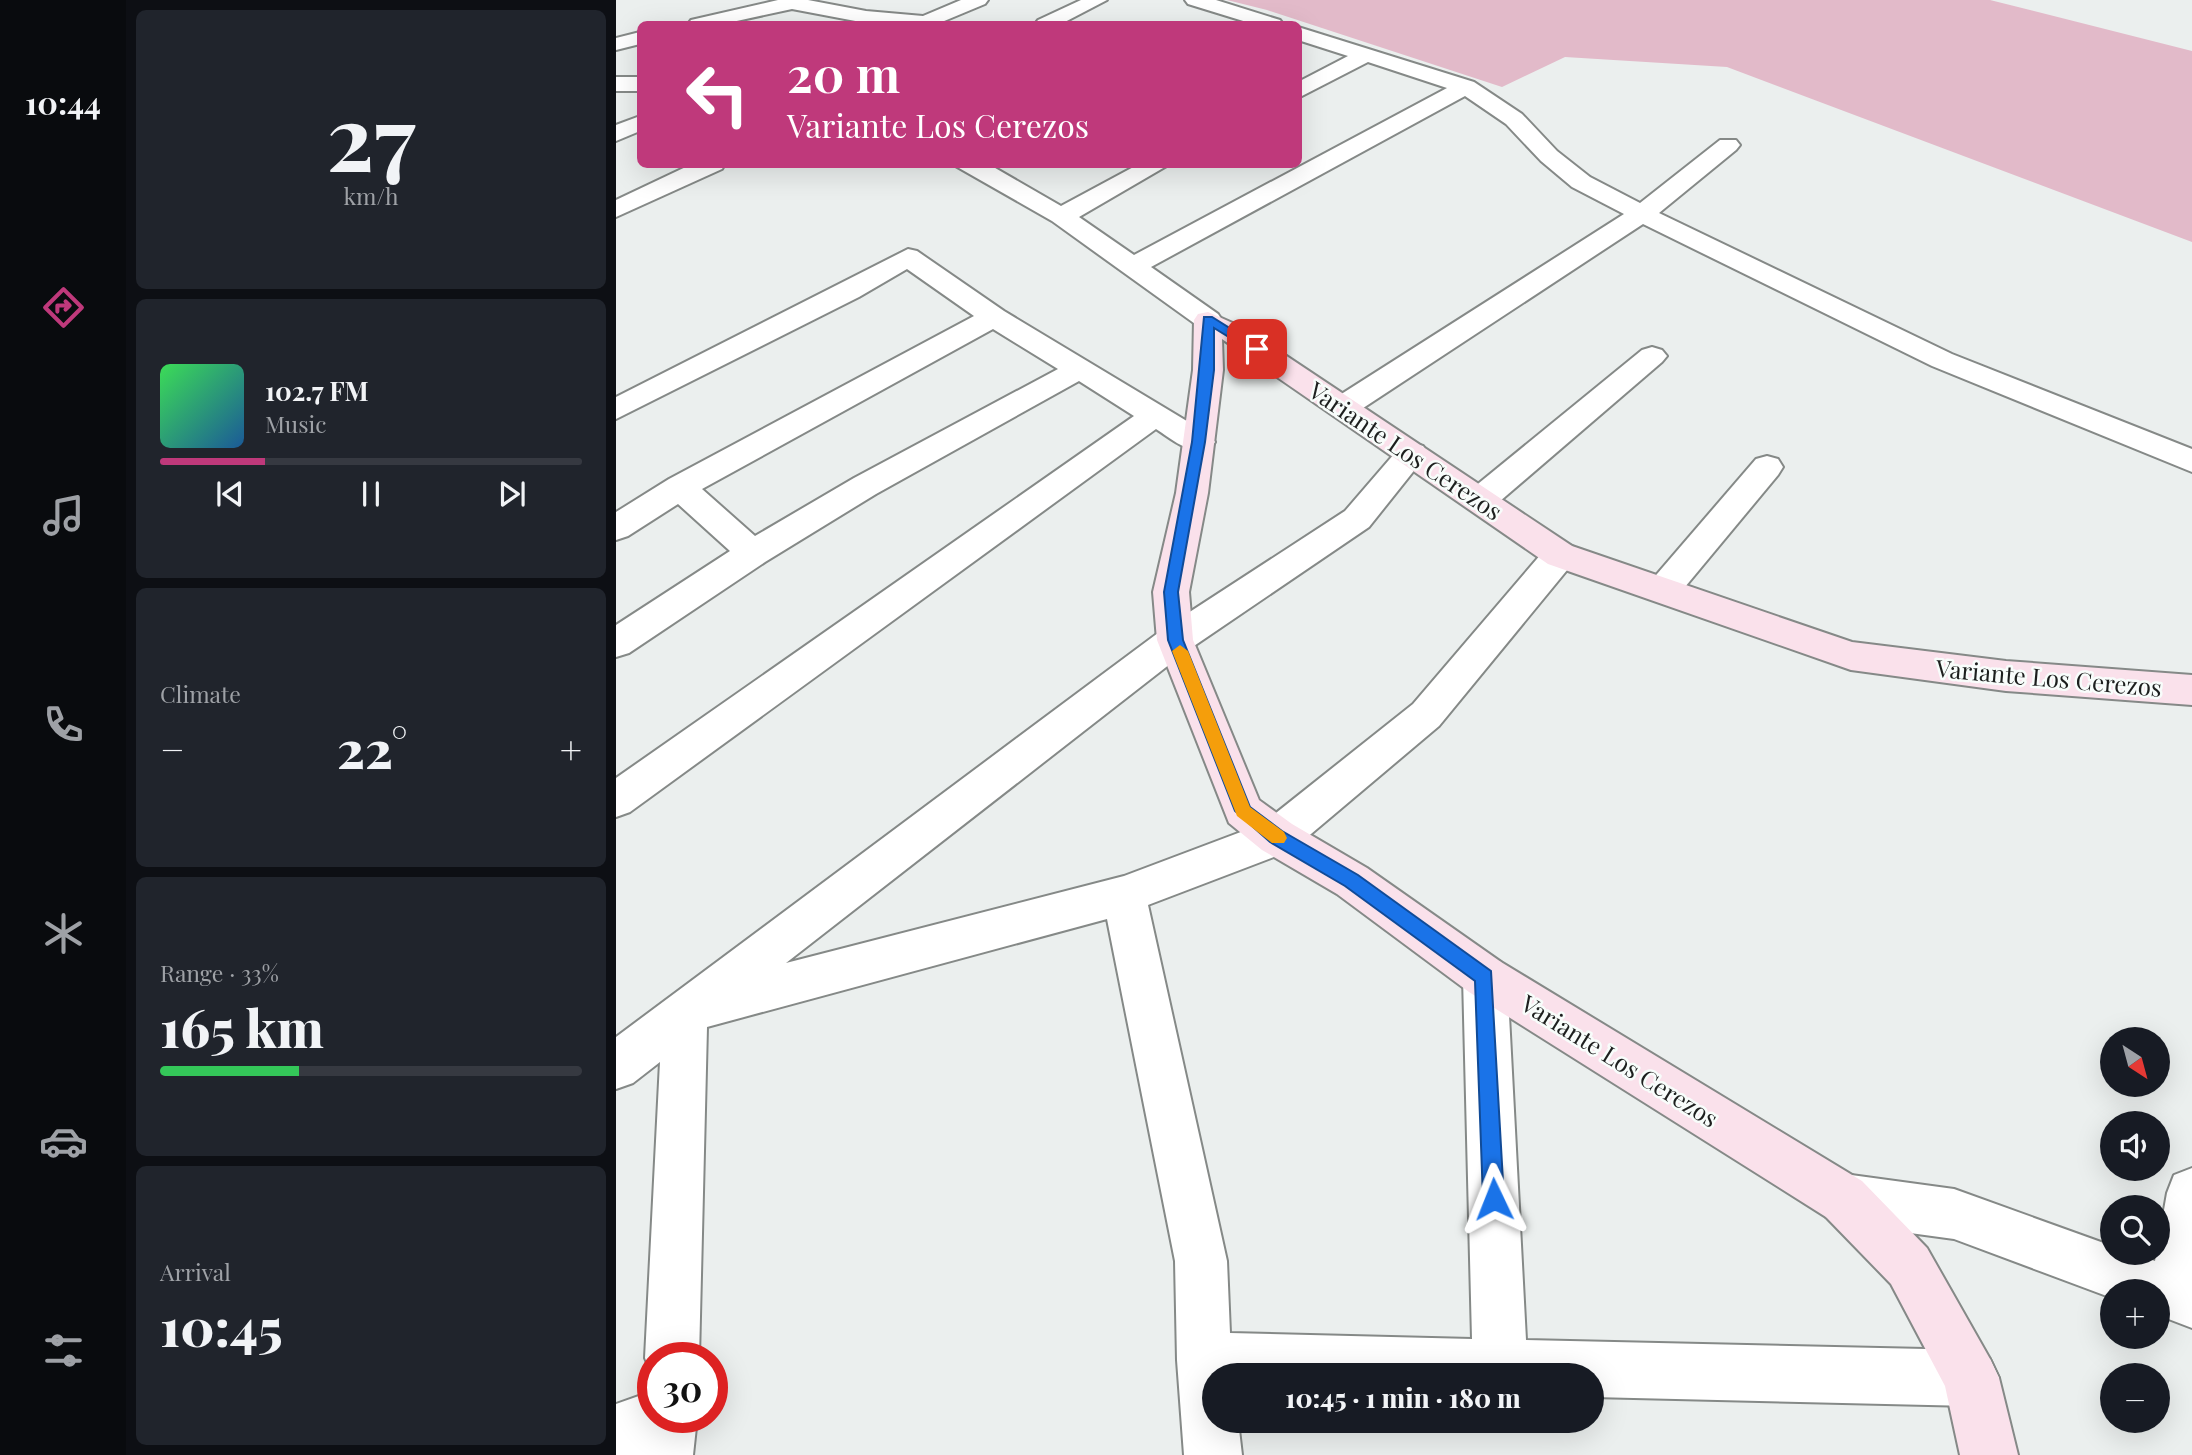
<!DOCTYPE html>
<meta charset="utf-8">
<style>
:root{--surface:#171b24;--page:#20242c;--text:#f1f3f6;--muted:#9ea1a6;--line:#363941;--accent:#bf397b}
body{margin:0;font-family:"Playfair Display",serif;background:var(--page);color:var(--text);height:100vh;display:flex;flex-direction:column;font-size:26px;white-space:nowrap}
*{box-sizing:border-box;margin:0}
p{font-size:23px;color:var(--muted)}
.icon{flex:none;width:38px;height:38px;fill:none;stroke:currentColor;stroke-width:2;stroke-linecap:round;stroke-linejoin:round}
.map{position:relative;flex:1;overflow:hidden}
.details{display:flex;flex-direction:column;gap:10px;padding:10px;background:#0d0f14;width:490px}
.details>*{flex:none}
.hud{position:absolute;left:21px;top:21px;width:665px;height:147px;border-radius:10px;box-shadow:0 7px 28px #0002;background:#bf397b;color:#fff;overflow:hidden}
.needle{width:46px;rotate:144deg}
.fabs{position:absolute;left:1484px;top:1027px;display:grid;gap:14px}
.fabs a{display:grid;place-items:center;width:70px;height:70px;border-radius:50%;background:var(--surface);box-shadow:0 7px 28px #0002;font-size:35px}
.speed{position:absolute;left:21px;top:1342px;display:flex;gap:14px;font-size:35px;font-weight:700;text-align:center}
.speed>*{display:grid;place-content:center;width:91px;height:91px;border-radius:50%;background:var(--surface);box-shadow:0 7px 28px #0002;line-height:1}
.speed .limit{border:10px solid #d22;background:#fff;color:#111}
.pin{position:absolute;display:grid;place-items:center;width:60px;height:60px;color:#fff;margin:-30px;border-radius:14px;box-shadow:0 4px 10px #0006}
.me{position:absolute;width:77px;margin:-38px;rotate:358deg;stroke-linejoin:round;filter:drop-shadow(0 0 5px #0008)}
.turn{display:flex;align-items:center;gap:24px;height:147px;padding:0 35px;font-size:32px}
.turn .icon{width:91px;height:91px;stroke-width:2.5}
.turn b{display:block;font-size:49px;line-height:60px}
.big{font-size:52px;font-weight:800;line-height:1.1}
.details .tile{flex:1;display:flex;flex-direction:column;justify-content:center;gap:10px;min-width:0;padding:0 24px;border-radius:10px;background:var(--page)}
.details .dial{align-items:center;gap:0}
.dial b{font-size:91px;line-height:1}
.song{display:flex;align-items:center;gap:21px}
.cover{width:84px;height:84px;border-radius:10px;background:linear-gradient(135deg,hsl(130 70% 55%),hsl(210 70% 35%))}
.played{height:7px;border-radius:4px;background:linear-gradient(90deg,var(--accent) 25%,var(--line) 25%)}
.keys{display:flex;justify-content:space-around;direction:ltr}
.heat{display:flex;justify-content:space-between;align-items:center;font-size:38px;direction:ltr}
.charge{height:10px;border-radius:5px;background:linear-gradient(90deg,#34c759 33%,var(--line) 0)}
.trip{position:absolute;left:586px;top:1363px;width:402px;height:70px;border-radius:35px;background:var(--surface);box-shadow:0 7px 28px #0002;font-weight:800;line-height:70px;text-align:center}
main{display:flex;flex:1;min-height:0}
.tab-bar{display:flex;flex-direction:column;width:126px;justify-content:space-around;align-items:center;background:#090b0e;color:var(--muted)}
.tab-bar .icon{width:49px;height:49px}
.tab-bar .active{color:var(--accent)}
.tab-bar b{font-size:32px;color:var(--text)}
.map>svg:first-child{display:block}
</style>
<main>
<nav class="tab-bar">
<b>10:44</b>
<svg class="icon active" aria-label="directions" viewBox="0 0 24 24"><path d="M12 3l9 9-9 9-9-9zM9 14v-3h6M13 9l2 2-2 2"/></svg>
<svg class="icon" aria-label="music" viewBox="0 0 24 24"><path d="M9 18V5l10-2v13"/><circle cx="6" cy="18" r="3"/><circle cx="16" cy="16" r="3"/></svg>
<svg class="icon" aria-label="phone" viewBox="0 0 24 24"><path d="M5 4h4l2 5-3 2q2 4 5 5l2-3 5 2v4C11 20 4 13 5 4z"/></svg>
<svg class="icon" aria-label="climate" viewBox="0 0 24 24"><path d="M12 3v18M4 7l16 10M4 17L20 7"/></svg>
<svg class="icon" aria-label="car" viewBox="0 0 24 24"><path d="M5 17H2v-5l4-1 3-4h7l3 4 3 1v5h-3M9 17h6M6 11h13"/><circle cx="7" cy="17" r="2"/><circle cx="17" cy="17" r="2"/></svg>
<svg class="icon" aria-label="filters" viewBox="0 0 24 24"><path d="M4 7h16M4 17h16"/><circle cx="9" cy="7" r="2"/><circle cx="15" cy="17" r="2"/></svg>
</nav>
<section class="details">
<div class="tile dial"><b>27</b><p>km/h</p></div>
<div class="tile">
<div class="song"><i class="cover"></i><div><b>102.7 FM</b><p>Music</p></div></div>
<div class="played"></div>
<div class="keys"><svg class="icon" aria-label="previous" viewBox="0 0 24 24"><path d="M18 5L8 12l10 7zM5 5v14"/></svg><svg class="icon" aria-label="pause" viewBox="0 0 24 24"><path d="M8 5v14M16 5v14"/></svg><svg class="icon" aria-label="next" viewBox="0 0 24 24"><path d="M6 5l10 7-10 7zM19 5v14"/></svg></div>
</div>
<div class="tile"><p>Climate</p>
<div class="heat"><a>−</a><b class="big">22°</b><a>+</a></div>
</div>
<div class="tile"><p>Range · 33%</p><b class="big">165 km</b><div class="charge"></div></div>
<div class="tile"><p>Arrival</p><b class="big">10:45</b></div>
</section>
<div class="map">
<svg width="1576" height="1455" viewBox="0 0 1576 1455">
<rect width="100%" height="100%" fill="#ebefee"/>
<!-- green -->
<path fill="#e2bac9" d="M611 0H1374L1576 51V242L1111 67 949 57 886 87 651 10Z"/>
<g fill="none" stroke-linecap="round" stroke-linejoin="round">
<defs>
<g id="street">
<path d="M162 0H192L250 11 307 16 345 0H372L369 4 321 24 250 23 176 9 107 24H72L75 20Z"/>
<path d="M465 0H491L445 24H419L422 20Z"/>
<path d="M569 0H600L664 20 667 24H637L572 4Z"/>
<path d="M682 27 858 82 906 114 941 151 974 177 1024 203 1104 140H1120L1124 145 1120 150 1043 213 1336 354 1576 449V472L1316 366 1027 224 738 414 727 417 716 414 712 407 716 400 1008 214 956 187 925 161 890 124 849 96 535 267 602 314 606 320 602 326 592 328 582 326 436 221 336 164 374 165 445 206 523 164H554L463 217 518 255 831 88 752 62 682 98V82L732 56 682 40Z"/>
<path d="M24 32V44L0 50V38Z"/>
<rect x="0" y="77" width="24" height="14"/>
<path d="M24 116V131L0 141V125Z"/>
<path d="M76 164H109L106 169 0 217V200Z"/>
<path d="M292 249 301 251 388 311 594 435 599 442 594 449C573 455 557 440 540 429L14 812 0 817V778L518 416 463 381 260 494 149 562 13 653 0 657V625L114 551 62 504 12 536 0 540V512L53 479 358 316 291 269 243 297 0 419V397ZM377 329 442 369 238 478 139 536 86 489Z"/>
<path d="M1036 347 1046 350 1051 356 1046 362 876 508 864 511 852 508 848 500 852 492 1026 350Z"/>
<path d="M796 443 807 446 812 453 753 527 572 650 170 963 508 876 646 824 797 704 932 546 944 543 956 546 961 555 956 564 823 726 676 850 532 905 611 1261 614 1333 856 1339 847 977 853 962 869 956 885 962 891 977 910 1340 1355 1350 1374 1359 1383 1378 1374 1397 1355 1406 976 1397V1376H598V1421H622L626 1455H568L561 1360 559 1261 491 919 91 1027 83 1358H37V1377L29 1358 44 1062 17 1083 0 1089V1037L546 630 729 511 785 446Z"/>
<path d="M1151 456 1162 459 1167 467 1162 475 1059 599 1047 603 1035 599 1030 590 1035 581 1140 459Z"/>
<path d="M1576 1168V1328L1542 1315V1292H1496V1298L1338 1239 1228 1224 1210 1217 1203 1199 1210 1181 1228 1174 1338 1189 1496 1246V1253H1517L1539 1261 1551 1193 1558 1175Z"/>
<path d="M37 1391V1418H81L77 1455H0V1404Z"/>
</g>
<path id="secondary" d="M592 312 630 329 956 546 1236 642 1390 661 1576 675V705L1390 691 1235 670 932 564 606 339 607 370 592 493 573 592 577 640 643 800 676 824 751 868 885 962 1246 1181 1311 1248 1374 1359 1383 1378 1402 1455H1344L1329 1386 1275 1284 1210 1217 853 992 721 894 646 850 613 823 541 640 537 592 560 493 577 370 578 320 582 314Z"/>
</defs>
<!-- street casing -->
<use href="#street" stroke="#858987" stroke-width="4"/>
<!-- secondary casing -->
<use href="#secondary" stroke="#858987" stroke-width="4"/>
<!-- street -->
<use href="#street" fill="#fff" fill-rule="evenodd"/>
<!-- secondary -->
<use href="#secondary" fill="#fae1eb" fill-rule="evenodd"/>
</g>
<!-- route -->
<path fill="#1a73e8" stroke="#114b97" stroke-width="2" d="M588 317H596L647 349 637 352 598 328V370L589 442 562 592 567 640 634 807 666 831 742 875 875 971 888 1199 885 1207 878 1210 870 1207 867 1199 859 981 729 886 654 842 619 811 552 640 548 592 576 442Z"/>
<!-- slow -->
<path fill="#f59e0b" d="M564 645 572 651 634 807 668 832 671 838 668 843H656L621 816 556 651Z"/>
<g text-anchor="middle" dominant-baseline="central" stroke-width="5" stroke-linejoin="round" paint-order="stroke">
<!-- street labels -->
<g font-size="24" fill="#1d1f1e" stroke="#f8fdfb">
<text transform="translate(790 450) rotate(34)">Variante Los Cerezos</text>
<text transform="translate(1433 677) rotate(5)">Variante Los Cerezos</text>
<text transform="translate(1004 1060) rotate(32)">Variante Los Cerezos</text>
</g>
</g>
</svg>
<div class="fabs">
<a><svg class="needle" viewBox="-14 -14 28 28"><path d="M0-13l5 13h-10z" fill="#e53935"/><path d="M0 13l5-13h-10z" fill="#9ea1a6"/></svg></a>
<a><svg class="icon" aria-label="sound" viewBox="0 0 24 24"><path d="M4 9h4l5-4v14l-5-4H4zM17 9q2 3 0 6"/></svg></a>
<a><svg class="icon" aria-label="search" viewBox="0 0 24 24"><circle cx="10" cy="10" r="6"/><path d="M15 15l6 6"/></svg></a>
<a>+</a>
<a>−</a>
</div>
<div class="speed"><div class="limit">30</div></div>
<div class="pin" style="left:641px;top:349px;background:#d93025"><svg class="icon" aria-label="arrive" viewBox="0 0 24 24"><path d="M6 21V4h12l-3 4 3 4H6"/></svg></div>
<svg class="me" style="left:878px;top:1199px" viewBox="-20 -20 40 40"><path d="M0-17L14 15 0 8-14 15z" fill="#1a73e8" stroke="#fff" stroke-width="4"/></svg>
<div class="trip">10:45 · 1 min · 180 m</div>
<div class="hud">
<div class="turn"><svg class="icon" aria-label="left" viewBox="0 0 24 24"><path d="M17 20v-9H6M10 6l-5 5 5 5"/></svg><div><b>20 m</b>Variante Los Cerezos</div></div>
</div>
</div>
</main>
